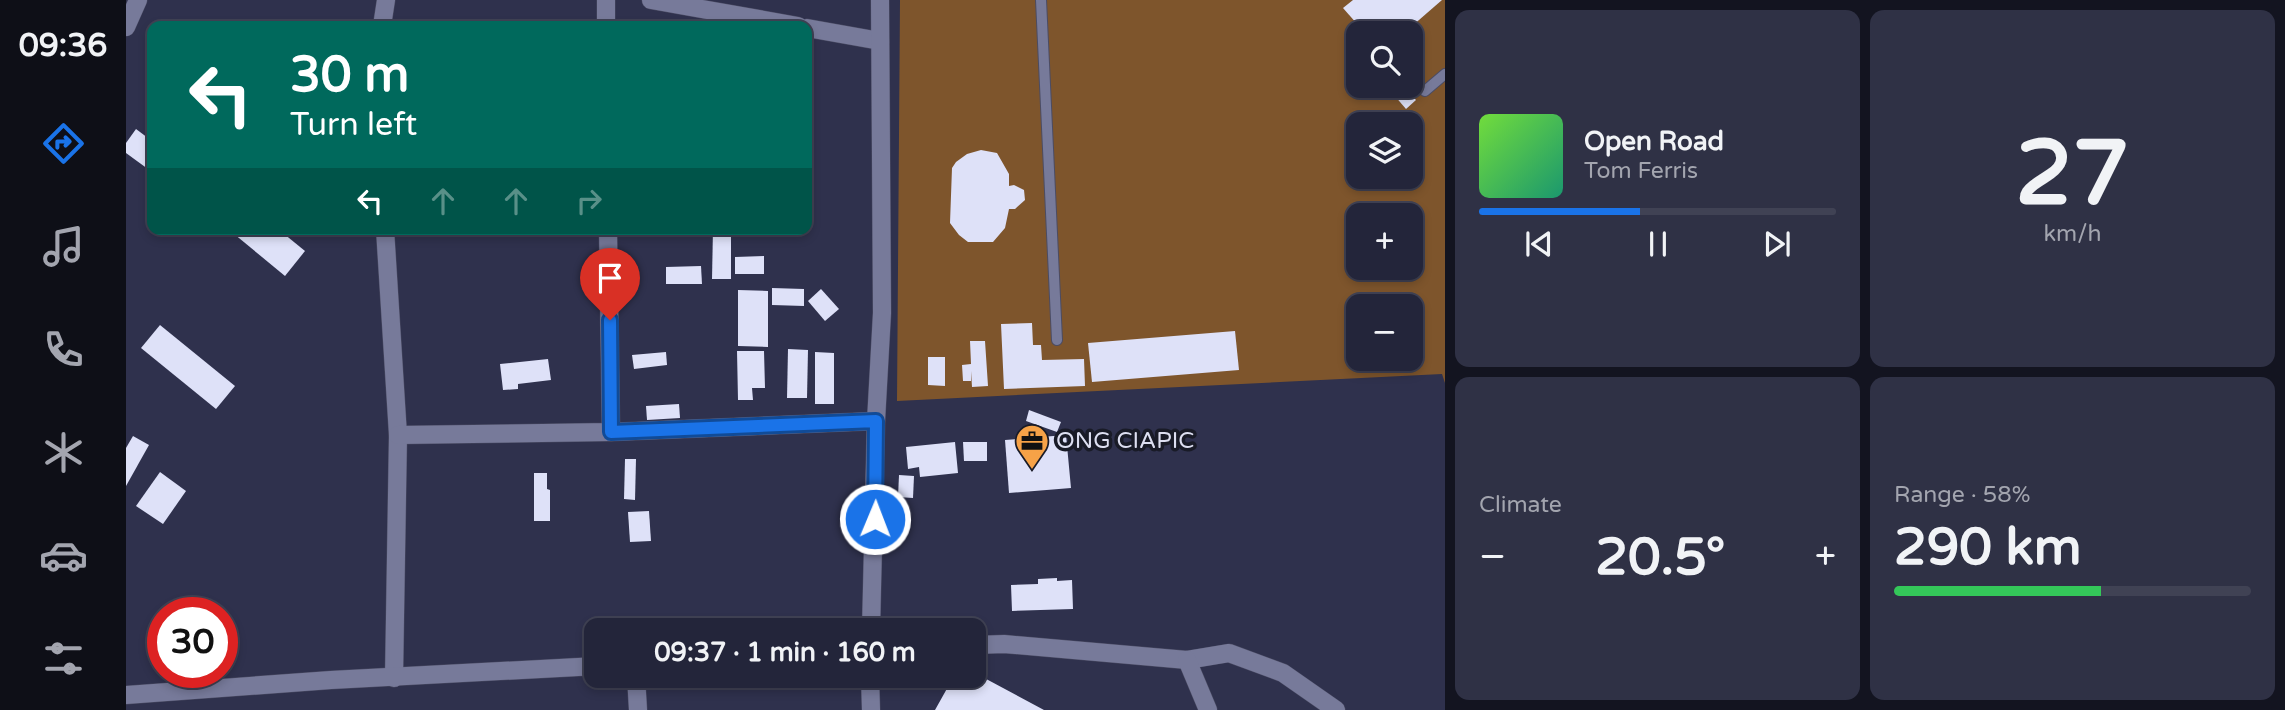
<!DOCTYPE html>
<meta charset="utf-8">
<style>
:root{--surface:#23253a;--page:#2f3145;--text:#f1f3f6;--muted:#a3a5af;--line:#404254;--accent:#1a73e8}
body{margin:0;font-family:"Varela Round",sans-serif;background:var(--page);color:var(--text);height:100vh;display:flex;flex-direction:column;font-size:26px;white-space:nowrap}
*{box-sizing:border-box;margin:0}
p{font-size:23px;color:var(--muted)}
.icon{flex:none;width:38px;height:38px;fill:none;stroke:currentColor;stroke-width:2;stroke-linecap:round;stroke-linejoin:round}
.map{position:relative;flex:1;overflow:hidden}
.details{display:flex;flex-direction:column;gap:10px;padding:10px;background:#131420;width:840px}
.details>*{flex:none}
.banner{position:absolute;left:21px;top:21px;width:665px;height:214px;border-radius:14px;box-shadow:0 4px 10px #0003,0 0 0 2px var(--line);background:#00695c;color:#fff;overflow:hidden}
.controls{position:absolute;left:1220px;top:21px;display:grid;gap:14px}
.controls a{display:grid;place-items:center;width:77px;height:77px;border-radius:14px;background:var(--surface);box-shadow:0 4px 10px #0003,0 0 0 2px var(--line);font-size:35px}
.speed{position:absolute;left:21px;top:597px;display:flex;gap:14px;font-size:35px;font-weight:700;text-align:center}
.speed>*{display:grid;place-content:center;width:91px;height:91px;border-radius:50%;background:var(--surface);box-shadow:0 4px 10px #0003,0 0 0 2px var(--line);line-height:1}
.speed .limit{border:10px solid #d22;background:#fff;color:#111}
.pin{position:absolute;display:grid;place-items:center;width:60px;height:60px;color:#fff;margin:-72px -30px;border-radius:50% 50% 50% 0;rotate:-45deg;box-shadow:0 0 7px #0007}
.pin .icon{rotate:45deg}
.me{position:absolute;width:77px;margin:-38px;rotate:1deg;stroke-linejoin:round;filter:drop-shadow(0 0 5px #0008)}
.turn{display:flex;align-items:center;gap:24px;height:147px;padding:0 28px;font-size:32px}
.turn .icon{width:91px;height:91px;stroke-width:2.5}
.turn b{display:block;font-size:49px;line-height:60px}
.lanes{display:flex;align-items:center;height:66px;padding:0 28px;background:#0003;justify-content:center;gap:35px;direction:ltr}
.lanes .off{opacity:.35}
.big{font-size:52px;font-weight:800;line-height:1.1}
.details .card{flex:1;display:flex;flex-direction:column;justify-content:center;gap:10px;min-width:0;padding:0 24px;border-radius:14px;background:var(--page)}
.details .dial{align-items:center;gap:0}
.dial b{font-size:91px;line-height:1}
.song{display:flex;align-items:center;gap:21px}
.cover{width:84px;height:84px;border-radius:10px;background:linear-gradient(135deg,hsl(100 70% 55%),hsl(160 70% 35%))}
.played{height:7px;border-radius:4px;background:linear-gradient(90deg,var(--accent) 45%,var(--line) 45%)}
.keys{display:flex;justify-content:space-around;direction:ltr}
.heat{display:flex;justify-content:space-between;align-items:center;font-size:38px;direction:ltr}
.charge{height:10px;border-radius:5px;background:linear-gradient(90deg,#34c759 58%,var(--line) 0)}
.details .tiles{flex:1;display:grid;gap:10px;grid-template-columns:repeat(2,1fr)}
.trip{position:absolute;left:458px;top:618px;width:402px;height:70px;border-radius:14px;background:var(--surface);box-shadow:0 4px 10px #0003,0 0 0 2px var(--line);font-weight:800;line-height:70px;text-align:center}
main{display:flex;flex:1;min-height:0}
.tabs{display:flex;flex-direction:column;width:126px;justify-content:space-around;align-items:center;background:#0e0f17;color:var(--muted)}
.tabs .icon{width:49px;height:49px}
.tabs .current{color:var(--accent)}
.tabs b{font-size:32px;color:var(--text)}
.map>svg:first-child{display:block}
</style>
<main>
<nav class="tabs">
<b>09:36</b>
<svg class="icon current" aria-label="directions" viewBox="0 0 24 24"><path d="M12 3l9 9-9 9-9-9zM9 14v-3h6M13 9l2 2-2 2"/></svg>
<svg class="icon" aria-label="music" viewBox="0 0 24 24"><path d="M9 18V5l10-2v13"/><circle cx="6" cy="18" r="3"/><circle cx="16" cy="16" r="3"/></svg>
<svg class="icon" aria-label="phone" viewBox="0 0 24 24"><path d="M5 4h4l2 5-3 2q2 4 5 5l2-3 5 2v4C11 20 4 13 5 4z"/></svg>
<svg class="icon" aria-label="climate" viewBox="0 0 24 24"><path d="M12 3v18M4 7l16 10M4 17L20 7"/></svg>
<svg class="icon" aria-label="car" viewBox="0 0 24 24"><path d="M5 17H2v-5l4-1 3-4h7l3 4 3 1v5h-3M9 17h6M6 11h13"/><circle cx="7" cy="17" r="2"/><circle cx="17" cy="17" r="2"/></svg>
<svg class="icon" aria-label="filters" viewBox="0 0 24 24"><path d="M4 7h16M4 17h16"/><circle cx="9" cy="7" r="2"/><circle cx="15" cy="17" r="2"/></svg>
</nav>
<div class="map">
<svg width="1319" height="710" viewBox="0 0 1319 710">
<rect width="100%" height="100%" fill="#2f314d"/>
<!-- green -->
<path fill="#7e552c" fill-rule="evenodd" d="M774 0H1319V383L1316 374 771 401ZM1232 33H1284V86H1232ZM1232 124H1284V177H1232ZM1232 215H1284V268H1232ZM1232 306H1284V359H1232Z"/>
<!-- building -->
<g fill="#dee1f8">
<path d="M1227 0H1316L1278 33H1239L1217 8Z"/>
<path d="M1265 86H1277L1290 100 1280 109 1262 88Z"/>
<path d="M10 129 26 141V172L0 153V143Z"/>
<path d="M855 150 871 153 883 174V186L888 185 898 190 899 200 889 209H883L879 228 867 242H842L833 235 824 223 826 168 830 162 841 154Z"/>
<path d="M102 229H152L179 251 159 276Z"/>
<path d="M587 229H605V279H586Z"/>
<path d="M638 256V274H609V257Z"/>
<path d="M575 266 576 284H540V267Z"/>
<path d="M646 288 678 289V306L646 305Z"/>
<path d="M695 289 713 309 699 321 682 301Z"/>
<path d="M612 290 642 291V347L612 346Z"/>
<path d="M906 323 907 345H915L916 360 958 359 959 386 878 389 875 324Z"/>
<path d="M34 325 109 386 90 409 15 348Z"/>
<path d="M1109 331 1113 370 966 382 962 343Z"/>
<path d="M844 341H859L862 386 846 387 845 371V381H837L836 365 845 364Z"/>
<path d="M662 349 682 350 681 398H661Z"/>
<path d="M611 351H638L639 388H626L627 400H612Z"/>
<path d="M540 352 541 365 508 369 506 355Z"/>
<path d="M689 352 708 353V404H689Z"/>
<path d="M802 357H819V386L802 385Z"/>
<path d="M422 359 425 380 392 384V389L377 390 374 364Z"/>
<path d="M553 404 554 418 521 420 520 406Z"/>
<path d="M903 410 935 422 931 432 900 421Z"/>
<path d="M940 435 945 488 883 493 879 440Z"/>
<path d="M7 436 23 445 0 486V448Z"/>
<path d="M829 442 832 473 794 477 793 467 782 469 780 447Z"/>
<path d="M837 442H861V461H838Z"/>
<path d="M499 459H510L509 500 498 499Z"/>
<path d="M34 472 60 491 37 524 10 506Z"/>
<path d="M408 473H421V489L424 490V521H408Z"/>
<path d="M773 475 788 476 787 498 772 497Z"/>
<path d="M523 511 525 541 504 542 502 512Z"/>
<path d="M931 578V581L946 580 947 609 886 611 885 585 912 584V579Z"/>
<path d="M849 673 918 710H809L828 676H849Z"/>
</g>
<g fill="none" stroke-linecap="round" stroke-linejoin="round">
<defs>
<g id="lane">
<path d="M915 0 931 340"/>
<path d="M1299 91 1319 74"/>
</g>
<g id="street">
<path d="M480 0V26"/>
<path d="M525 0 672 26"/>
<path d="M256 26 260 0"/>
<path d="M0 27 12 0"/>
<path d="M681 28 754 41"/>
<path d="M259 229 272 435 268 678"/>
<path d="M482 229 485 432"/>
<path d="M272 435 485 432 750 421"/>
<path d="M745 630 750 421 756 313 754 0"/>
<path d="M849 645 878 644 1061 660 1103 653 1157 673 1210 710"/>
<path d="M1061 660 1082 710"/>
<path d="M510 676 512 710"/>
<path d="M744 676 745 710"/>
<path d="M0 695 205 680 471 666"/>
</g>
</defs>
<!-- lane casing -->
<use href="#lane" stroke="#4b4c64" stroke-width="12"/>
<!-- street casing -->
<use href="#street" stroke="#4b4c64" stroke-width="19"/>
<!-- lane -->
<use href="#lane" stroke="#777a9a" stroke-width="10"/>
<!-- street -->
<use href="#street" stroke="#777a9a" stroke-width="18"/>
</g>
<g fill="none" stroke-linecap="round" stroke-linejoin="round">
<defs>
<path id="route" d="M484 320 485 432 750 421 749 519"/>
</defs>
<!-- route casing -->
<use href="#route" stroke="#114b97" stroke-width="18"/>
<!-- route -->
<use href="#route" stroke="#1a73e8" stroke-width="12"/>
</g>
<!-- icons -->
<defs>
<symbol id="office-pin" viewBox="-11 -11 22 30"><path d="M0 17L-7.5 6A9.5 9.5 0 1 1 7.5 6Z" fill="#f6a247" stroke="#191b27"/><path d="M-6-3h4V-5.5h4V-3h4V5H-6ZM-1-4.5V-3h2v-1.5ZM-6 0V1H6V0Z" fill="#111"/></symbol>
</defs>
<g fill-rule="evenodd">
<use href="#office-pin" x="887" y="422" width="38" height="52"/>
</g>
<g text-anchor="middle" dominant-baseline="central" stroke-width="7" stroke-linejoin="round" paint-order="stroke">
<!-- poi labels -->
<g font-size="23" fill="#dddff1" stroke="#191b27" text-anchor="start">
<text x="930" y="441">ONG CIAPIC</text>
</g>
</g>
</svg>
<div class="controls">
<a><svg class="icon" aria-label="search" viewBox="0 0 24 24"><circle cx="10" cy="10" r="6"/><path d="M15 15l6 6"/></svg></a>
<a><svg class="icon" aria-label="layers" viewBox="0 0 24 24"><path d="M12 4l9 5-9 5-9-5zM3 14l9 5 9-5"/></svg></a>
<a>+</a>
<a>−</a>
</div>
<div class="speed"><div class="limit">30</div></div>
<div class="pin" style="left:484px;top:320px;background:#d93025"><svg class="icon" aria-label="arrive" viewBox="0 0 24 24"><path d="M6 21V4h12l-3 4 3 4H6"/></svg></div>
<svg class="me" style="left:749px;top:519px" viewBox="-20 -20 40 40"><circle r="17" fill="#1a73e8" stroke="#fff" stroke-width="3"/><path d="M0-11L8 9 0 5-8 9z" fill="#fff"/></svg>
<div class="trip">09:37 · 1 min · 160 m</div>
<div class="banner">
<div class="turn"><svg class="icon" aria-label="left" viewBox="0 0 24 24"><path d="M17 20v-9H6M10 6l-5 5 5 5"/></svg><div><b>30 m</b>Turn left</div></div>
<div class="lanes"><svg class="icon" aria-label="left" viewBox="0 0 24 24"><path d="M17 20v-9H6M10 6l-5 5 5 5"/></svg><svg class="icon off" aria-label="ahead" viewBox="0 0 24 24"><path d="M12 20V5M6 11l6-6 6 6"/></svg><svg class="icon off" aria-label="ahead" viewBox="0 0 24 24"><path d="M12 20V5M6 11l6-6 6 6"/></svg><svg class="icon off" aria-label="right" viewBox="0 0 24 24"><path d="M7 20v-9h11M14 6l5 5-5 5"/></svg></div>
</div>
</div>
<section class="details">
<div class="tiles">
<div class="card">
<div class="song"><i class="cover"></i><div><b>Open Road</b><p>Tom Ferris</p></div></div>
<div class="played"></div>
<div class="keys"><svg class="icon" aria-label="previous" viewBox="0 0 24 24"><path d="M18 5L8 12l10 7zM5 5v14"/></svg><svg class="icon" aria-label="pause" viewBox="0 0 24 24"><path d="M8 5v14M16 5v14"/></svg><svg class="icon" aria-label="next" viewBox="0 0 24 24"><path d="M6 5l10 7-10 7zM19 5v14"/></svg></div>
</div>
<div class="card dial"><b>27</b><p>km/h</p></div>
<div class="card"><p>Climate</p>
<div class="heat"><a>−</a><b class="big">20.5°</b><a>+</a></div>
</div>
<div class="card"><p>Range · 58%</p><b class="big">290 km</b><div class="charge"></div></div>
</div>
</section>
</main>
